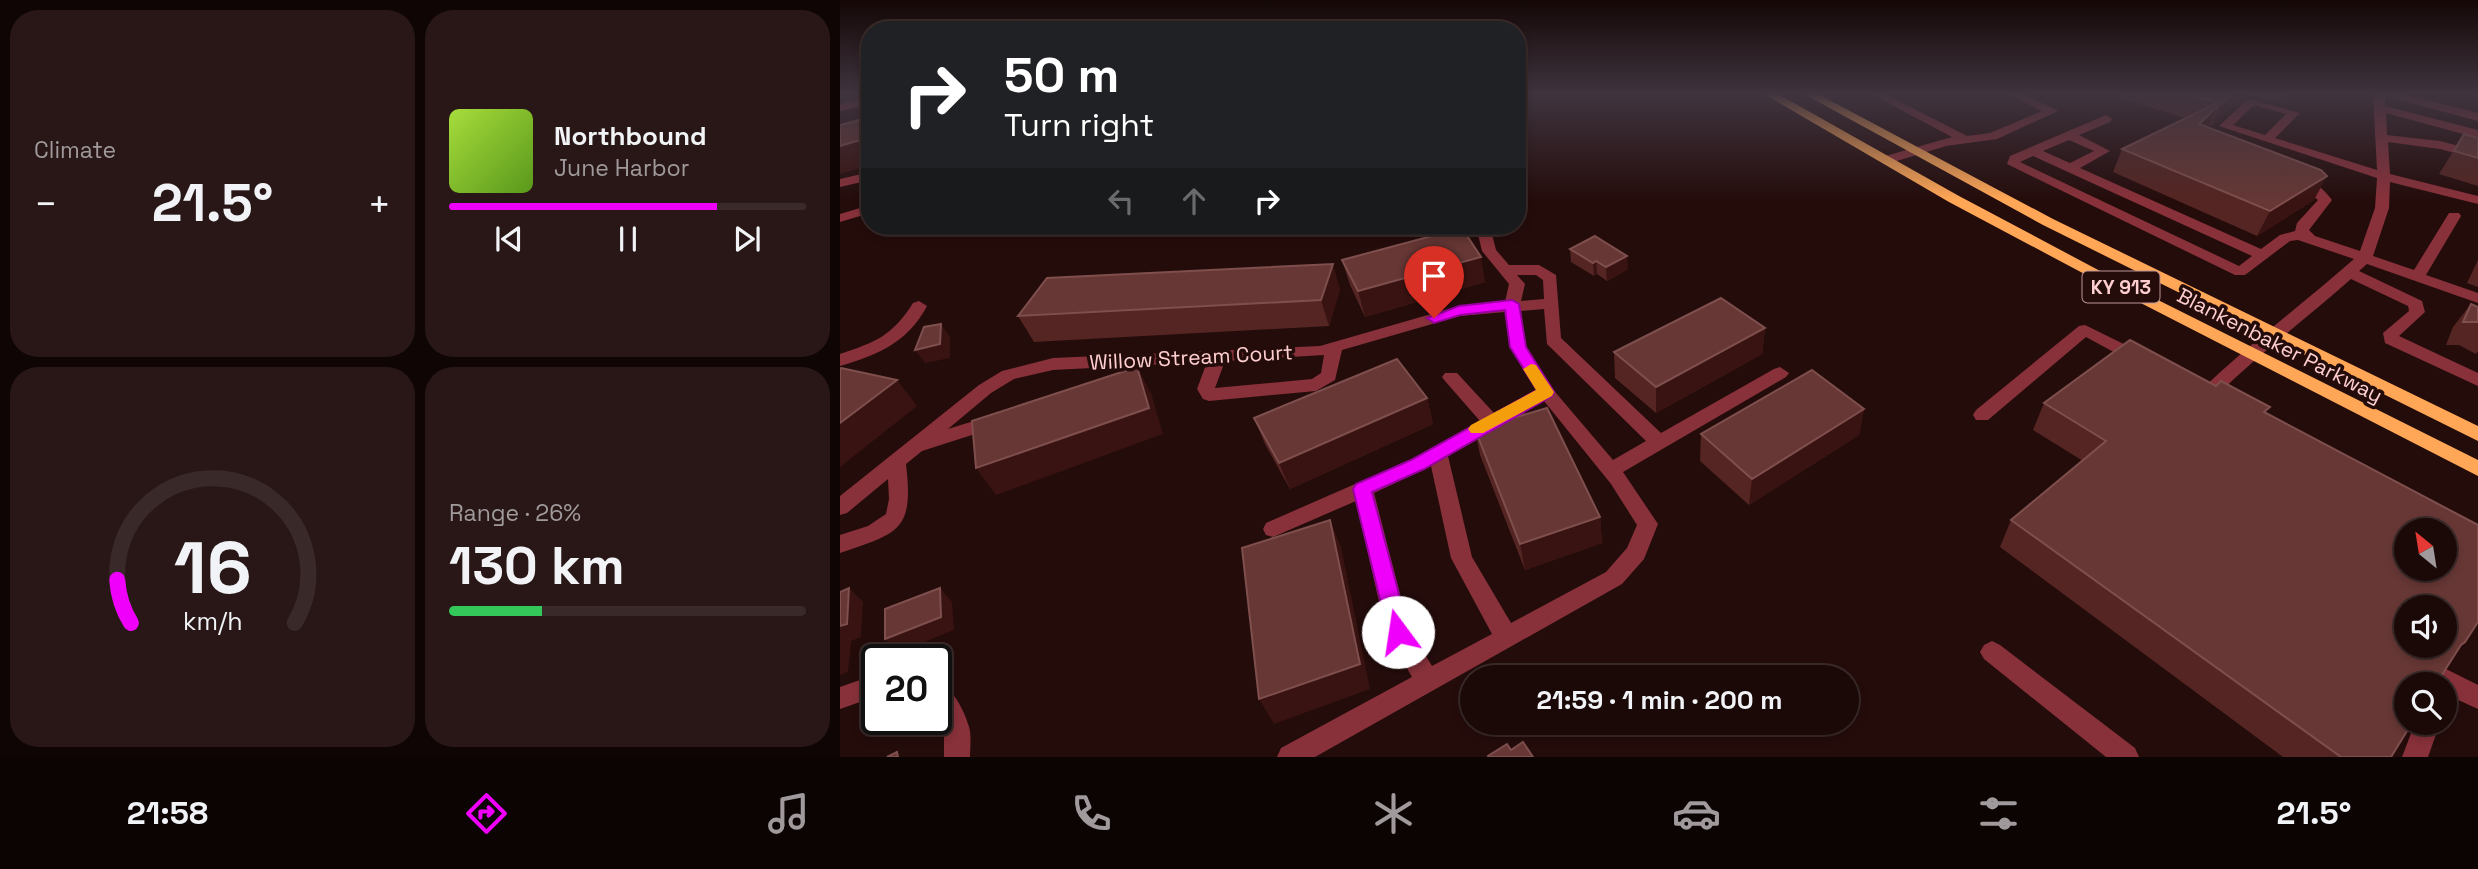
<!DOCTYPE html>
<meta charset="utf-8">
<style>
:root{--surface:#1b0908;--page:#281716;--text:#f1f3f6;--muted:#a09a9c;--line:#392a29;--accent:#ef00fa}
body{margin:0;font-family:"Space Grotesk",sans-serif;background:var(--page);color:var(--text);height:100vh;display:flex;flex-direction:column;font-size:26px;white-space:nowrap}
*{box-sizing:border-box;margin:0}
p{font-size:23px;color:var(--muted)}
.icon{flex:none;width:38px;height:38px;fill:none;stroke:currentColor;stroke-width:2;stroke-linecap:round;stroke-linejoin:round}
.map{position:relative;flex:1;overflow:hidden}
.details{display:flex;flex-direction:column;gap:10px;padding:10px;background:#0f0504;width:840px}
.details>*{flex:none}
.top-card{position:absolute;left:21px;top:21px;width:665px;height:214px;border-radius:28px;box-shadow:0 4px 10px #0003,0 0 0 2px var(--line);background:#202124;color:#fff;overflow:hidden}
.needle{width:46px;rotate:330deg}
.tools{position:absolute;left:1554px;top:518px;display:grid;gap:14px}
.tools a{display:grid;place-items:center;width:63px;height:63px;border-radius:50%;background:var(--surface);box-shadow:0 4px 10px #0003,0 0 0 2px var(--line);font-size:35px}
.speed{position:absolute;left:21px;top:644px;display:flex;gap:14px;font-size:35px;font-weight:700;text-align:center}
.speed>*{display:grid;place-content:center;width:91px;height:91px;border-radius:50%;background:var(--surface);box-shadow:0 4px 10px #0003,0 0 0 2px var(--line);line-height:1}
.speed .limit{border:4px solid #111;border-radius:10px;background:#fff;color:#111}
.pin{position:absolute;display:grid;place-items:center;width:60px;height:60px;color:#fff;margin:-72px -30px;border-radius:50% 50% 50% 0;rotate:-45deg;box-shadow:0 0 7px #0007}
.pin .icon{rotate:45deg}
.me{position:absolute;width:77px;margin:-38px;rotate:346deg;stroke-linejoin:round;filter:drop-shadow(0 0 5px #0008)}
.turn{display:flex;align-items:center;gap:24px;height:147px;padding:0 28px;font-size:32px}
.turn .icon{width:91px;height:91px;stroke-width:2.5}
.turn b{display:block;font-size:49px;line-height:60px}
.lanes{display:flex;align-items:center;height:66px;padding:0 28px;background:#0003;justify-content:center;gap:35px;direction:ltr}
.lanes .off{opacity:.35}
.big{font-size:52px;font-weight:700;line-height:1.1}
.details .widget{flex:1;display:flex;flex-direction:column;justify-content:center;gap:10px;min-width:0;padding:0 24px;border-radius:28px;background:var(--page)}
.details .dial{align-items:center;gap:0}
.dial svg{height:182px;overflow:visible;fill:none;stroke:var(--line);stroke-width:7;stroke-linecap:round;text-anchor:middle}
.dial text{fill:var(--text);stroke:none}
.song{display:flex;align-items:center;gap:21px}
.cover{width:84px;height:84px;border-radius:10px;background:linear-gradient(135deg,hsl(80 70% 55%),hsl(90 70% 35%))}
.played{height:7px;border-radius:4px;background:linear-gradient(90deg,var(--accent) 75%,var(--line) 75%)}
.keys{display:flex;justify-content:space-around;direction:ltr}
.heat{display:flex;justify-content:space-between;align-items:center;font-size:38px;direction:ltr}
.charge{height:10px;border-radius:5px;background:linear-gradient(90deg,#34c759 26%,var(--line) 0)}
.details .tiles{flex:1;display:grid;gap:10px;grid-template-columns:repeat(2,1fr)}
.trip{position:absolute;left:620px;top:665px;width:399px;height:70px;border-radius:35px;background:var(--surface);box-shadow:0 4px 10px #0003,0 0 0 2px var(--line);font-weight:700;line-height:70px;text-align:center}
.tabs{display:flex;height:112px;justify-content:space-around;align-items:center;background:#0b0403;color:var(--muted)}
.tabs .icon{width:49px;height:49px}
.tabs .selected{color:var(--accent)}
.tabs b{font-size:32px;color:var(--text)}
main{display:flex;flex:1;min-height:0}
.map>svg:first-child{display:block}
</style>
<main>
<section class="details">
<div class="tiles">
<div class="widget"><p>Climate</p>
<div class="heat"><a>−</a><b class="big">21.5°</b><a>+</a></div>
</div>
<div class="widget">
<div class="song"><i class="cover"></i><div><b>Northbound</b><p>June Harbor</p></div></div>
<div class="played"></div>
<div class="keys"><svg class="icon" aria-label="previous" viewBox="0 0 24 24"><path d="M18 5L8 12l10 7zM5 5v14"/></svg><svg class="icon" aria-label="pause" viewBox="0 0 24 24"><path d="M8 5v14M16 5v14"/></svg><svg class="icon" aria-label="next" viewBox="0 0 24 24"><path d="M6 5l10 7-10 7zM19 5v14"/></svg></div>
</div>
<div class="widget dial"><svg viewBox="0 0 100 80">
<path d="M14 69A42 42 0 1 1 86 69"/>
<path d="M14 69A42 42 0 0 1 8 50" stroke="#ef00fa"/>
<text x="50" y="56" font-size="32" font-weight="700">16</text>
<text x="50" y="72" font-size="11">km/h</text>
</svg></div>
<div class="widget"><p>Range · 26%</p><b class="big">130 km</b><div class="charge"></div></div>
</div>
</section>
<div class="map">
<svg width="1638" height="757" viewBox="0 0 1638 757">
<rect width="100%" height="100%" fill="#240c0b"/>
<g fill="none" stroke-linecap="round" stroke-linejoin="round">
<!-- minor -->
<g fill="#88313a" fill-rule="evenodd">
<path d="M1031 94H1045L1127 136 1150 133 1202 111 1168 94H1183L1218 111 1157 139 1106 146 1047 164 1042 163V157L1112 137Z"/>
<path d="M1533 94H1562L1638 113V121L1545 96V106L1638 130V138L1546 113 1547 135 1600 141 1638 151V159L1600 149 1548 142 1550 174 1638 196V204L1550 182 1549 208 1533 256 1574 270 1609 213H1619L1621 216 1586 275 1638 293V303L1527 264 1519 271 1582 301 1585 312 1559 336 1638 373V386L1545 343 1543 333 1569 311 1568 306 1511 279C1467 318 1420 353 1378 394L1382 399 1379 403H1367L1357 395 1360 391C1409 344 1463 304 1514 259L1458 240 1450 241 1405 275H1395L1167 164 1170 156 1266 115 1272 119 1270 122 1239 135 1270 151 1240 168 1421 249 1440 235 1455 231 1457 223 1478 200 1453 182 1455 179C1471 177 1483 188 1492 200L1469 230 1475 236 1520 251 1535 208 1537 178 1379 126 1408 99 1460 113 1435 138 1537 170ZM1414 105 1446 114 1425 135 1393 125ZM1229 140 1254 151 1230 163 1203 151ZM1193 156 1412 256 1399 266 1180 162Z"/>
<path d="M30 97V104L0 111V104Z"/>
<path d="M30 172V180L0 187V179Z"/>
<path d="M30 205V213L0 222V214Z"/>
<path d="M636 226H650L656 250 669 265H699L716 275 721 338 821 433 934 369 940 367 949 373 946 377 783 472 818 524 804 559 782 584 475 757H437L441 748 572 677 546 632 516 501 433 537 426 535 423 529 426 523 570 460 640 421 605 381 602 377 605 373H617L654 413 696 390 670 347 665 312 620 316 502 350 495 380 476 391 369 401 363 399 357 389 367 362 213 370 174 379 151 393 108 429 153 415 160 416 162 421 160 426 82 451 66 464C74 531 59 533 0 553V535L28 526 46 514 49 499 48 479 7 513 0 515V496L139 385 162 371 213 358 480 346 619 306 665 302 669 284 642 251ZM677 275H696L703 280 704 299 681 301 685 284ZM704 309 707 344 806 441 773 460 716 393 686 347 681 311ZM484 355 481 373 472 379 375 388 385 361ZM704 401 771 484 797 525 787 548 766 572 671 623 632 557 608 456ZM591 466 611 558 652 634 592 666 569 629 534 493Z"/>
<path d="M79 301 87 306C68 342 38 355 0 366V354C36 342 52 336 73 303Z"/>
<path d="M1245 325 1304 354 1307 358 1298 364 1292 362 1246 337 1148 420H1136L1133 415 1136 410 1239 326Z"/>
<path d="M1152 641 1160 645 1295 748 1299 757H1266L1144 659 1140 652 1144 645Z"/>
<path d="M1604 668 1638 685V709L1605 694V684H1590L1595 671Z"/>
<path d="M37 674V696L0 709V687Z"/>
<path d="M96 680C110 685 124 709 128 724 132 733 130 747 130 757H104V728L96 714Z"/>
<path d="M1575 723H1600L1588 757H1562Z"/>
</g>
<!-- major -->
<g fill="#ffa756" fill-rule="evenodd">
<path d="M924 94H938L1119 196 1262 272 1638 460V476L1252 278 1109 202Z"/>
<path d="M964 94H978L1213 219 1638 426V441L1203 225Z"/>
</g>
</g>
<!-- wall -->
<g fill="#542522">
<path d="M1277 94H1453L1444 102 1406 95 1371 126H1369V127L1474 200 1417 236 1273 172 1282 149 1345 118 1276 97Z"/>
<path d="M1624 134 1638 138V186L1599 174Z"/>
<path d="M730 249 788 269 767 281 757 274 754 276 731 262Z"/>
<path d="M502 260 645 282 525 317 510 285Z"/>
<path d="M1638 260V287L1627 283Z"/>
<path d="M500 289 489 326 194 342 178 316Z"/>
<path d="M1631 304 1638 307V351L1636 354 1619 345H1606L1613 327Z"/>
<path d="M925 328 922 354 816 413 775 378 774 352Z"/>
<path d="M587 398 593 424 450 489 425 444 414 418Z"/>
<path d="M1204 403 1426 412 1625 642 1618 649 1551 757H1443L1160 547 1171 520 1243 461 1193 430Z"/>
<path d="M1024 409 1019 435 909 505 860 461 861 434Z"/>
<path d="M635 429 760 517 762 543 685 570 640 455Z"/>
</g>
<!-- shaded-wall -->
<g fill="#391311">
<path d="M1393 94H1406L1371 126 1381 104Z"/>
<path d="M1448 94H1453L1444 102Z"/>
<path d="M1377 107 1368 130 1359 124Z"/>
<path d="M30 137V165L0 174V146Z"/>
<path d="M1487 176 1474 200 1417 236 1430 211Z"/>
<path d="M787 256 788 269 767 281 766 267Z"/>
<path d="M641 257 645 282 525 317 518 291Z"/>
<path d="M756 261 757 274 754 276 753 263Z"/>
<path d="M493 264 500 289 489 326 481 300Z"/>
<path d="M101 324 110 337V358L85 363 75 350Z"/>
<path d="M925 328 922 354 816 413V387Z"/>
<path d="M297 367 311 393 323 434 156 495 136 468Z"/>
<path d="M57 380 77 406 0 467V423Z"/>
<path d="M587 398 593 424 450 489 439 463Z"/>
<path d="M1024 409 1019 435 909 505 912 479Z"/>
<path d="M760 517 762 543 685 570 680 544Z"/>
<path d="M490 520 501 547 530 689 434 724 419 699Z"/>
<path d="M9 588 23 602 21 637 11 641 8 672 0 675V626Z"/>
<path d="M100 588 112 602 114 630 59 652 45 639Z"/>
</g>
<!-- building -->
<g fill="#663735" stroke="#7e4f4d" stroke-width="2" fill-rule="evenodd">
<path d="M1346 94H1393L1381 104Z"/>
<path d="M1375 104 1377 107 1359 124 1481 170 1487 176 1430 211 1282 149Z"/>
<path d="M30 117V137L0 146V125Z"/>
<path d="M1624 134 1638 138V158L1614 151Z"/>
<path d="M622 228 641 257 518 291 502 260Z"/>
<path d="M755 236 787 256 766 267 756 261 753 263 730 249Z"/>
<path d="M493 264 481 300 178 316 207 278Z"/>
<path d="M881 298 925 328 816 387 774 352Z"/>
<path d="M1631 304 1638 307V322H1623Z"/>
<path d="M101 324 100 344 75 350 84 327Z"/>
<path d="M1290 340 1376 386 1381 381 1430 407 1424 412 1638 525V622L1625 642 1621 645 1596 684H1566V723H1572L1551 757H1501L1171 520 1266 441 1204 403ZM1566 530H1605V569H1566ZM1566 607H1605V646H1566Z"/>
<path d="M557 359 587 398 439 463 414 418Z"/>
<path d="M297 367 309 408 136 468 132 421Z"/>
<path d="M1 368 57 380 0 423V369Z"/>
<path d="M972 370 1024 409 912 479 861 434Z"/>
<path d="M707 408 760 517 680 544 635 429Z"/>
<path d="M490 520 520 664 419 699 402 548Z"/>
<path d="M9 588 7 624 0 626V592Z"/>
<path d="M100 588 101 617 45 639V609Z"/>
<path d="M683 742 693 757H649L648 756 667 744 671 750Z"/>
<path d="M57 752 58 757H47Z"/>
</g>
<!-- sky -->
<linearGradient id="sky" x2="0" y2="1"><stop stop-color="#140706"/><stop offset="0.47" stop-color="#3f343f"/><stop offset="1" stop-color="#3f343f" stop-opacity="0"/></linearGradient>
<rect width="1638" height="200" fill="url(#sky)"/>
<!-- route -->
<path fill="#ef00fa" stroke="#9b00a2" stroke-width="2" d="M672 300 679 304 686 347 714 392 712 396 584 469 532 492 569 632 566 639 558 642 551 639 548 632 513 489 516 484 571 460 697 390 670 347 665 310 620 315 594 323 587 318 619 306Z"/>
<!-- slow -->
<path fill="#f59e0b" d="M691 364 696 365 714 392 712 396 643 433H631L628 429 631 425 696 390 683 369Z"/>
<g text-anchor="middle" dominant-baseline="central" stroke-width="7" stroke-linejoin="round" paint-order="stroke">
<!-- shield labels -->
<rect fill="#240c0b" stroke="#bd9495" stroke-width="2" x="1242.5" y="271.5" width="77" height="31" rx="5"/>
<g font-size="19" font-weight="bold" fill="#ffcfd0">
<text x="1281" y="287">KY 913</text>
</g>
<!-- street labels -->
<g font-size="21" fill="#ffcfd0" stroke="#240c0b">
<text transform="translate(1440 345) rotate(27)">Blankenbaker Parkway</text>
<text transform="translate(351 357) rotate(-3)">Willow Stream Court</text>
</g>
</g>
</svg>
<div class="tools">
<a><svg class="needle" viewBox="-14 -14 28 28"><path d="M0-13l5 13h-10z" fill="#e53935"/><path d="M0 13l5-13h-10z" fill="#a09a9c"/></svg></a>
<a><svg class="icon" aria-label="sound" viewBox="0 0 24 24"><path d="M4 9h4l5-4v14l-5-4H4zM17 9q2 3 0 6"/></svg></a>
<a><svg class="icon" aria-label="search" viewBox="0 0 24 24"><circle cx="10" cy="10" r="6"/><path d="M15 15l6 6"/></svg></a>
</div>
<div class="speed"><div class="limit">20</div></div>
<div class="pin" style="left:594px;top:318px;background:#d93025"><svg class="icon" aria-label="arrive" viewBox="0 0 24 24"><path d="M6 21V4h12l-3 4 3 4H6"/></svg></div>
<svg class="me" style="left:558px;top:632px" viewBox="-20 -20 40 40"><circle r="19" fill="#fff"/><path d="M0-13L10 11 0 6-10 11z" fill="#ef00fa"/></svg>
<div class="trip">21:59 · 1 min · 200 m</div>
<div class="top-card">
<div class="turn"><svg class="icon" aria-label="right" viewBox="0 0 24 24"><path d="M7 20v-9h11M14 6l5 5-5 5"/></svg><div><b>50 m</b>Turn right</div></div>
<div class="lanes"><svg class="icon off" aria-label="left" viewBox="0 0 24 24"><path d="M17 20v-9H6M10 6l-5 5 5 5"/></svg><svg class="icon off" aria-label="ahead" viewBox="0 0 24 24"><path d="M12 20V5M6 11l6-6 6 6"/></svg><svg class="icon" aria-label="right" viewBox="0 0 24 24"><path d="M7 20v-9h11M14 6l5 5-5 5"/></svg></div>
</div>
</div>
</main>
<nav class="tabs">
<b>21:58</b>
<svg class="icon selected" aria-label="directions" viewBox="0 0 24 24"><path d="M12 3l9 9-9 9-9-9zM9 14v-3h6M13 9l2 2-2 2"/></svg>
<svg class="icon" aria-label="music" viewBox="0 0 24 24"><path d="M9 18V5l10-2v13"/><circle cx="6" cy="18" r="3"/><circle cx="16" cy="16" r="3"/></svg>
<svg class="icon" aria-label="phone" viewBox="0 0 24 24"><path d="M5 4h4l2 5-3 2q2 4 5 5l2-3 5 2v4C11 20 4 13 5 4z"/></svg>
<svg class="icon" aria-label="climate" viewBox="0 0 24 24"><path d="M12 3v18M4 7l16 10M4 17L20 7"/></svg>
<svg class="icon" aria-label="car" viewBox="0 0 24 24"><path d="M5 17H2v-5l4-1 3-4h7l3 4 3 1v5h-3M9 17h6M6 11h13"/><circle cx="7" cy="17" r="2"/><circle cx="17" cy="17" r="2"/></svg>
<svg class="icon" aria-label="filters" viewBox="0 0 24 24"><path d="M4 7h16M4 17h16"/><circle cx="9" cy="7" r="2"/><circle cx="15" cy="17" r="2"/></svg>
<b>21.5°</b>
</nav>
